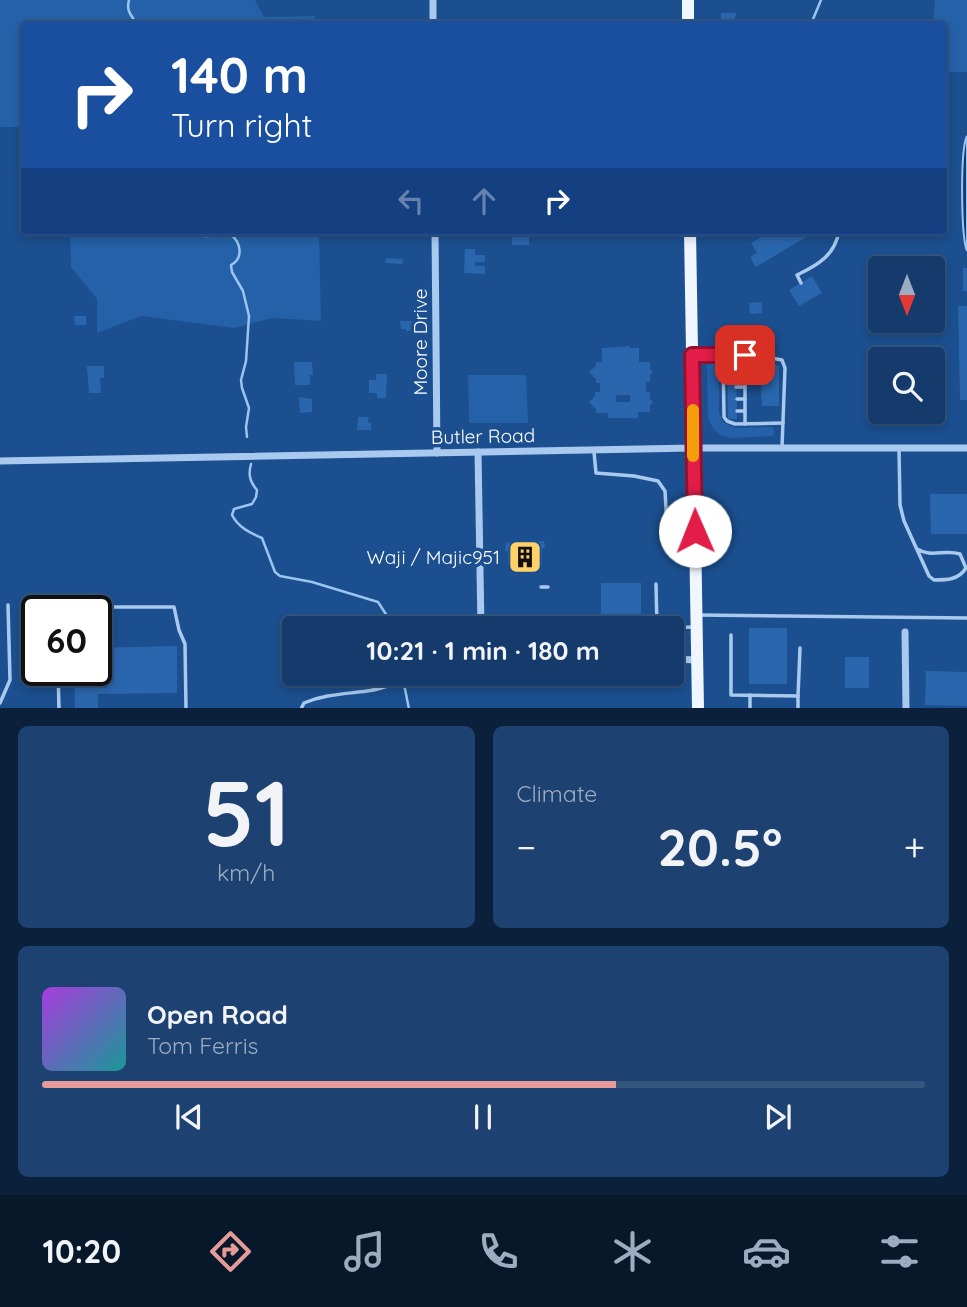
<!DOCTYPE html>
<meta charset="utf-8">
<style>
:root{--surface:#143b6b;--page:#1d4271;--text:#f1f3f6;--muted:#9dadc1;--line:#33557e;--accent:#e69b98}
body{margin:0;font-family:Quicksand,sans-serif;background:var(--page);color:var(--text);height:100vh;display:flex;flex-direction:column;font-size:26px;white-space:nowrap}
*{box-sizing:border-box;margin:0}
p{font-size:23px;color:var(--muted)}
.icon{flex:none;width:38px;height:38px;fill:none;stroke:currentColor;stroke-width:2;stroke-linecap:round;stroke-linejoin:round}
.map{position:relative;height:708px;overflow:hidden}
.sheet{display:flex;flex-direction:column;gap:18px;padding:18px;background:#0b203b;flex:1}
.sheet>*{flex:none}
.banner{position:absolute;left:21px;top:21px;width:926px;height:214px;border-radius:7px;box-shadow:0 4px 10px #0003,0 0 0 2px var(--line);background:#1a4fa0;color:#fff;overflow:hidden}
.needle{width:46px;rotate:180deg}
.buttons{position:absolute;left:868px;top:256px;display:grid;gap:14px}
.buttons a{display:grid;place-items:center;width:77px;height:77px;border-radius:7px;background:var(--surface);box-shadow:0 4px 10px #0003,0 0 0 2px var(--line);font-size:35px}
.speed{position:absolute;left:21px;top:595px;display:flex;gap:14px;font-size:35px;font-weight:700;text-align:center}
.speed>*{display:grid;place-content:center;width:91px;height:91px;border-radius:50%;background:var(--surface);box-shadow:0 4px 10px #0003,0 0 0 2px var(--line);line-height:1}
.speed .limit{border:4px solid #111;border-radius:10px;background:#fff;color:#111}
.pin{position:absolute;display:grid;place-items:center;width:60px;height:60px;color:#fff;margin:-30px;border-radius:14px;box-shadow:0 4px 10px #0006}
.me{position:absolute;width:77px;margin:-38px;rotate:359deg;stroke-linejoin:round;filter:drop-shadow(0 0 5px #0008)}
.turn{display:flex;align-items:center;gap:24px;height:147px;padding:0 35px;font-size:32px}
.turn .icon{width:91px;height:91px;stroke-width:2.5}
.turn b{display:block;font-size:49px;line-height:60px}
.lanes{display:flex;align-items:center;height:66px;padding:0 35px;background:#0003;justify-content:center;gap:35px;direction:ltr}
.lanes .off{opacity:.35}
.big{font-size:52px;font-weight:800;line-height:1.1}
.sheet .card{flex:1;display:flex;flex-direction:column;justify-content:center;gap:10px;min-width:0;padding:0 24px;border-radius:10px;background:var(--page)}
.sheet .dial{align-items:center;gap:0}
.dial b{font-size:91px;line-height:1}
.song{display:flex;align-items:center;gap:21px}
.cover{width:84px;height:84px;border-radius:10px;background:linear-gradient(135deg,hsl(280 70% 55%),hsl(180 70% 35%))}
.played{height:7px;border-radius:4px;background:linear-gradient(90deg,var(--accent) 65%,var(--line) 65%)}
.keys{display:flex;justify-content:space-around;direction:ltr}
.heat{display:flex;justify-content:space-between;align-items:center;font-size:38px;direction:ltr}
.sheet .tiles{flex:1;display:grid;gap:18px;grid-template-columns:1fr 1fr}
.card:last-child{grid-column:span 2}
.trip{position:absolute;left:282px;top:616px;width:402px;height:70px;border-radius:7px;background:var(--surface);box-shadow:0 4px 10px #0003,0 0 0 2px var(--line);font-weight:800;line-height:70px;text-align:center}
.tabs{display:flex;height:112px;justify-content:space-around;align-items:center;background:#08182b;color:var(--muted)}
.tabs .icon{width:49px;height:49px}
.tabs .on{color:var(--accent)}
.tabs b{font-size:32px;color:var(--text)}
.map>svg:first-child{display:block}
</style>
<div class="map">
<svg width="967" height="709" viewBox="0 0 967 709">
<rect width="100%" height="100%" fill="#1b4f8f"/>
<!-- green -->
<g fill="#2461a8">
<path d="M0 0H255L264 17 315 16V24H24V127H0Z"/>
<path d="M935 0H967V72H943V24H933Z"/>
<path d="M70 231H319L321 321 272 318 234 328 141 316 97 333V299L71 267Z"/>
<path d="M713 359H717L719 361V412L723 422 735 428 772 427 775 431 773 436 731 438 721 435 714 430 708 419 707 367V365Z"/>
<path d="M468 375H526L528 423H469Z"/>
</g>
<!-- water -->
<path fill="#123a6d" stroke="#9cc4f0" stroke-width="2" d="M967 136V251C961 236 960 150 967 136Z"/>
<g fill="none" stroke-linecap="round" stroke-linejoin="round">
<!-- stream -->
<g stroke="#9cc4f0" stroke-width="2.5">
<path d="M129 0C126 11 131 15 137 24"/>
<path d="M811 24 821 0"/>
<path d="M193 231 206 236 230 234C241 242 244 258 231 265L232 272 243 291 249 316 246 361 241 380 242 388 249 408 246 427 247 437"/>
<path d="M251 464C248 475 250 482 257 490L256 497 252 504 234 509 232 515C238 527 250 533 262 538L275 572 280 576 312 582 378 602 395 628"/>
<path d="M402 674 409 709"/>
</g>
</g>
<!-- building -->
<g fill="#2a66ad" fill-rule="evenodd">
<path d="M721 13H736L734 24H721Z"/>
<path d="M771 231H816L756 267 750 257 757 253 751 243Z"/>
<rect x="512" y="233" width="17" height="12"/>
<path d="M465 249H475V255H485V262H475V266H485V274L464 273Z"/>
<path d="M386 258 403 259 402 264 385 263Z"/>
<rect x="963" y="268" width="4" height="23"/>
<path d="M812 276 822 293 799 306 789 290Z"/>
<path d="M762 302V313L750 314 749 303Z"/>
<path d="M958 306H967V400H960Z"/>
<path d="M74 316H86V325H75Z"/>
<path d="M400 321H418L419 331H406V329H401Z"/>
<path d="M630 346V348H639V362H650V369L653 372 650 375V382H646V392H650V399L653 402 650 406V412H638V418H608V413H596V409L589 402 595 396V392H600V383H596V379L589 372 596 366V362H602V348ZM616 395H630V402H616Z"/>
<path d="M294 362H312L313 375H310V385H295Z"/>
<path d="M774 363 779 367V406H762V399H761L762 364Z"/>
<path d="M87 366H104V378H100L101 393H89Z"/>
<path d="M727 368H736L737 419H728Z"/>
<path d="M376 374H387L386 398H377V393H369V380H376Z"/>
<path d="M299 397 312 399V412L300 413Z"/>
<path d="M358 417H369L368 423H371V430H357Z"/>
<path d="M930 494H967V534H931Z"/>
<path d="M544 541 545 547 542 549V564H508V551H505L506 542 511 544Z"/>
<path d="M601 583H641V627L601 628Z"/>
<rect x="749" y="628" width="38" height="56"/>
<path d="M177 646V693L98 694V709H75L74 670H96V648Z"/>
<rect x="845" y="657" width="24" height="31"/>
<path d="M926 671 967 672V706L925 705Z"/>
</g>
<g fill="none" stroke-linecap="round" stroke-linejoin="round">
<!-- lane -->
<g stroke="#a9c9ee" stroke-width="3.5">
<path d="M801 283 797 275C818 265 835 255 839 231"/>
<path d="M694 355 761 356 782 360 785 368 782 447"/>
<path d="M723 355 724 417 727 421 735 424 783 423"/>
<path d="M745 356V424"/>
<path d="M736 377H745"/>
<path d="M736 387H745"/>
<path d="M737 399H745"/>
<path d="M737 411H745"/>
<path d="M899 449 900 505 904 521 929 576 934 580C946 580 959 580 966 568L960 554C945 549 931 558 917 549"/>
<path d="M594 452 596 473 634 476 658 481 665 491 667 526"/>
<path d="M656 584 657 628 694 627"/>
<path d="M541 587H548"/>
<path d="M59 611 62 607H174L179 630 185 644 186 709"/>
<path d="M698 615 967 618"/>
<path d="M96 633H100L112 627V607"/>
<path d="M731 635V695L798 696 800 648"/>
<path d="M58 670 59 709"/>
<path d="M798 696V709"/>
<path d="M0 703 10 680 8 605"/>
<path d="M301 709 304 703C325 694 346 694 367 691 378 690 388 685 399 683 425 680 455 687 478 674"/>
<path d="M750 709V695"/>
</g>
<!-- street -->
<g stroke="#a9c9ee" stroke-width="7">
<path d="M433 0V24"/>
<path d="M435 231 437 453"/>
<path d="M478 452 481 628"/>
<path d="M0 461 693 448H967"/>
<path d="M905 632 906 709"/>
<path d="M672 659 697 660"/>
</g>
<!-- primary -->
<g stroke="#f0f6ff" stroke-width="12">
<path d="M688 0V24"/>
<path d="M690 231 698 709"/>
</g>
</g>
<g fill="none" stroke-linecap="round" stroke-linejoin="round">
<defs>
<path id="route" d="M695 531 692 355H745"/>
</defs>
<!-- route casing -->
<use href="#route" stroke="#92132f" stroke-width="18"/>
<!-- route -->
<use href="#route" stroke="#e11d48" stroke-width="12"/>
<!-- slow -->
<path stroke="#f59e0b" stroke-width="12" d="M693 410V456"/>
</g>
<!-- icons -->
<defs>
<symbol id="building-square" viewBox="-11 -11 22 22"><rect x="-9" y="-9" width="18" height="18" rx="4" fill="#ffd166" stroke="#1b4f8f"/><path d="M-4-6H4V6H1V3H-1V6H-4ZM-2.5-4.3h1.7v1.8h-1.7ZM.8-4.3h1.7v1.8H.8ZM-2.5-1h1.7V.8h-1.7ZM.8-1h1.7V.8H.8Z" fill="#111"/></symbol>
</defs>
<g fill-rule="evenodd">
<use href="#building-square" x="506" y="538" width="38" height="38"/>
</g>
<g text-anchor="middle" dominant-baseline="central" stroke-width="7" stroke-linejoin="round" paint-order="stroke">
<!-- street labels -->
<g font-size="19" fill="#fff" stroke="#1b4f8f">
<text transform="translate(420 342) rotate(-90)">Moore Drive</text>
<text transform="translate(483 436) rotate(-1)">Butler Road</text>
</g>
<!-- poi labels -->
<g font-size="19" fill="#fff" stroke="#1b4f8f" text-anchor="end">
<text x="500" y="557">Waji / Majic951</text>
</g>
</g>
</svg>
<div class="buttons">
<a><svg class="needle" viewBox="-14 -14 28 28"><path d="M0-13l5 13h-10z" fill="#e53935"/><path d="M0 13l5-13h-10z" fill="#9dadc1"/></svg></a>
<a><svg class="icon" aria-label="search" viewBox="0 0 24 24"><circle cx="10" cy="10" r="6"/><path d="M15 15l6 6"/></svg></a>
</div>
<div class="speed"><div class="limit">60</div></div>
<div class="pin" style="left:745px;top:355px;background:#d93025"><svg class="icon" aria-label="arrive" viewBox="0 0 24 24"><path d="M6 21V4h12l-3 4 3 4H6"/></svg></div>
<svg class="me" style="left:695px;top:531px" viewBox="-20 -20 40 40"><circle r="19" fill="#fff"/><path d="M0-13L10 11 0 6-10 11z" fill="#e11d48"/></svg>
<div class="trip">10:21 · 1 min · 180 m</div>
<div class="banner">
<div class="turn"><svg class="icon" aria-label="right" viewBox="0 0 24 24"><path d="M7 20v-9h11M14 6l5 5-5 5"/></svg><div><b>140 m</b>Turn right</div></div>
<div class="lanes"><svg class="icon off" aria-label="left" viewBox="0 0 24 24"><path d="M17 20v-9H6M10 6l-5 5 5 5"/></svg><svg class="icon off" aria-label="ahead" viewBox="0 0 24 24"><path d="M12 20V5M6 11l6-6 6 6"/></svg><svg class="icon" aria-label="right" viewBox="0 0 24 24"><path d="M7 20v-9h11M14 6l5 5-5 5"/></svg></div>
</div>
</div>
<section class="sheet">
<div class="tiles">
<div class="card dial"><b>51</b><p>km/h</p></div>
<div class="card"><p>Climate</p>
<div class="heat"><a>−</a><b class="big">20.5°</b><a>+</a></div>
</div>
<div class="card">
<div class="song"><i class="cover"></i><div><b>Open Road</b><p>Tom Ferris</p></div></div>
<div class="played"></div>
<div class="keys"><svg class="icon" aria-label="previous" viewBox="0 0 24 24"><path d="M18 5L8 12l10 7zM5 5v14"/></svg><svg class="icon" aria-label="pause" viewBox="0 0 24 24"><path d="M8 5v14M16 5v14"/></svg><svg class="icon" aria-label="next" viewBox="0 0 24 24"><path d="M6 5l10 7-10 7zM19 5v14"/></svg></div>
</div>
</div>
</section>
<nav class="tabs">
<b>10:20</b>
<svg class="icon on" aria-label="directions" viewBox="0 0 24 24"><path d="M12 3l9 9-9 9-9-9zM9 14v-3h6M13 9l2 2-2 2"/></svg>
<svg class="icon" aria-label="music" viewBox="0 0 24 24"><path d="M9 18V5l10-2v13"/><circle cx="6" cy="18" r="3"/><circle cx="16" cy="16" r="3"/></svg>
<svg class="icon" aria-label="phone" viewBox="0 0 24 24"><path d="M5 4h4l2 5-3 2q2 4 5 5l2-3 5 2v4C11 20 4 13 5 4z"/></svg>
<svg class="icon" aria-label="climate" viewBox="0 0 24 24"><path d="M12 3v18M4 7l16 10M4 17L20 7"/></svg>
<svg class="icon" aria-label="car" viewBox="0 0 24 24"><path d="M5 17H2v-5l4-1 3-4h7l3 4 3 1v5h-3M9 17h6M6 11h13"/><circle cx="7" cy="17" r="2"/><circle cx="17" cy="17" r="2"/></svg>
<svg class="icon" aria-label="filters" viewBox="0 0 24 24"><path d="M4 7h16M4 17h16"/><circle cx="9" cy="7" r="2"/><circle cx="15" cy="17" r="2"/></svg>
</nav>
